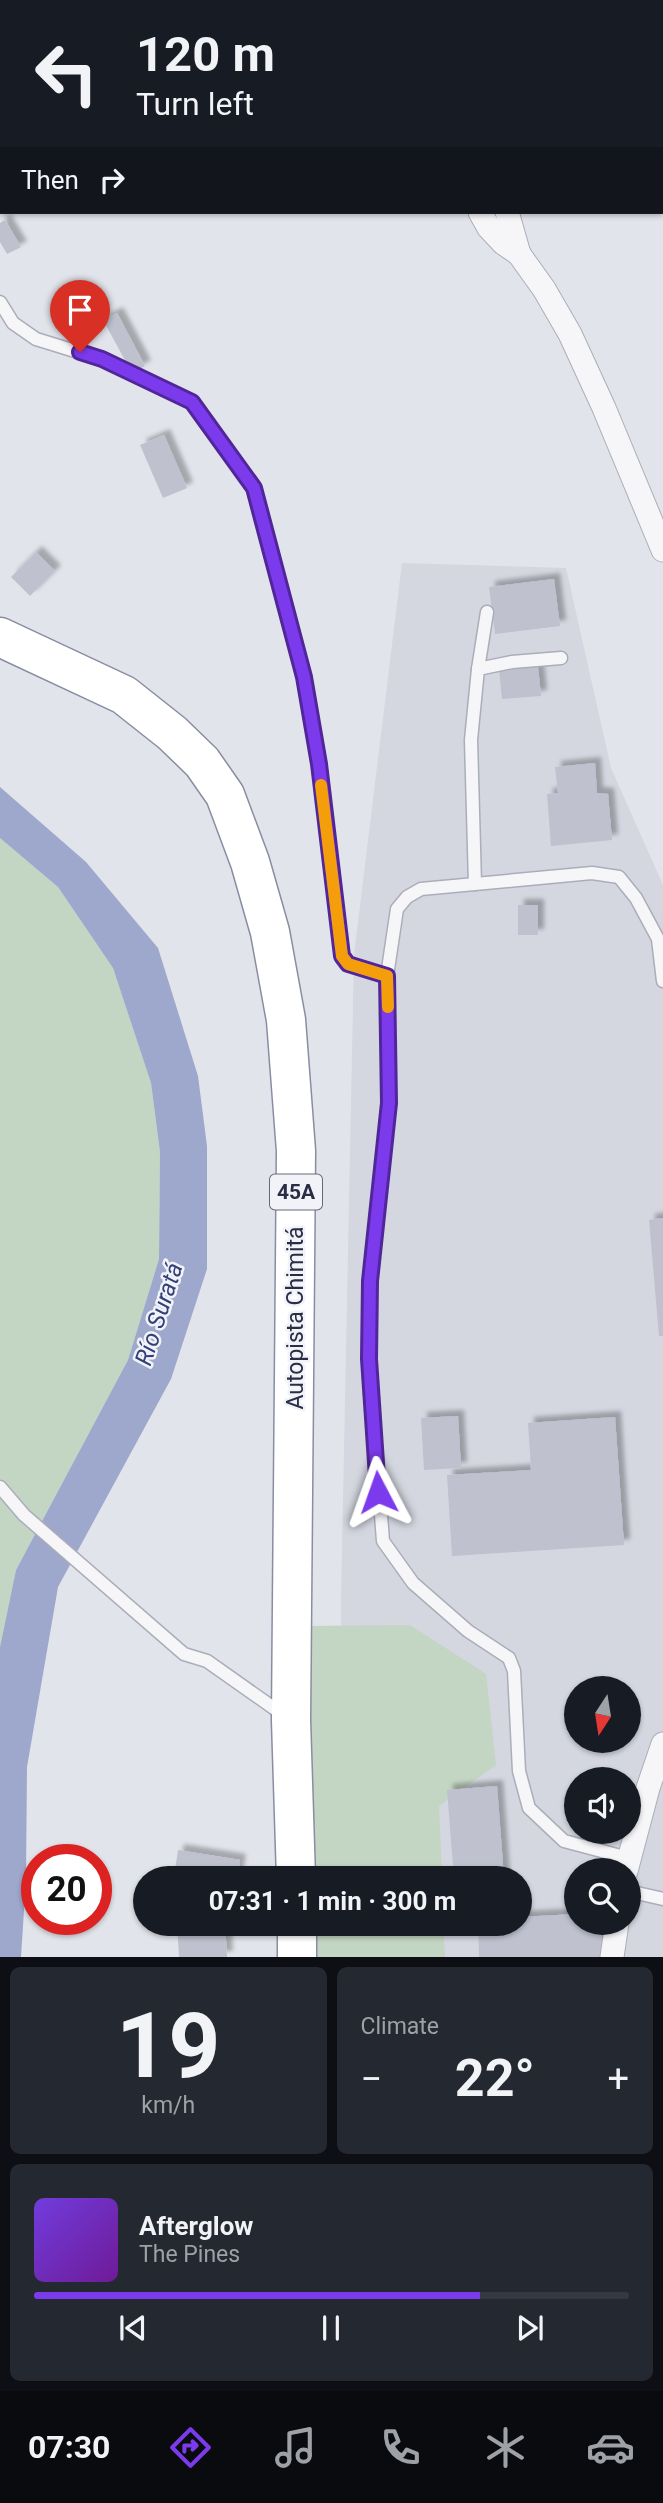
<!DOCTYPE html>
<meta charset="utf-8">
<style>
:root{--surface:#171b24;--page:#242831;--text:#f1f3f6;--muted:#9ea1a6;--line:#363941;--accent:#7c3aed}
body{margin:0;font-family:Roboto,sans-serif;background:var(--page);color:var(--text);height:100vh;display:flex;flex-direction:column;font-size:26px;white-space:nowrap}
*{box-sizing:border-box;margin:0}
p{font-size:23px;color:var(--muted)}
.icon{flex:none;width:38px;height:38px;fill:none;stroke:currentColor;stroke-width:2;stroke-linecap:round;stroke-linejoin:round}
.map{position:relative;height:1957px;overflow:hidden}
.drawer{display:flex;flex-direction:column;gap:10px;padding:10px;background:#0d0f14;flex:1}
.drawer>*{flex:none}
.guide{position:absolute;left:0px;top:0px;width:663px;height:214px;box-shadow:0 2px 5px #0004;background:#171b24;color:var(--text);overflow:hidden}
.needle{width:46px;rotate:192deg}
.controls{position:absolute;left:564px;top:1676px;display:grid;gap:14px}
.controls a{display:grid;place-items:center;width:77px;height:77px;border-radius:50%;background:var(--surface);box-shadow:0 2px 5px #0004;font-size:35px}
.speed{position:absolute;left:21px;top:1844px;display:flex;gap:14px;font-size:35px;font-weight:700;text-align:center}
.speed>*{display:grid;place-content:center;width:91px;height:91px;border-radius:50%;background:var(--surface);box-shadow:0 2px 5px #0004;line-height:1}
.speed .limit{border:10px solid #d22;background:#fff;color:#111}
.pin{position:absolute;display:grid;place-items:center;width:60px;height:60px;color:#fff;margin:-72px -30px;border-radius:50% 50% 50% 0;rotate:-45deg;box-shadow:0 0 7px #0007}
.pin .icon{rotate:45deg}
.me{position:absolute;width:77px;margin:-38px;rotate:356deg;stroke-linejoin:round;filter:drop-shadow(0 0 5px #0008)}
.turn{display:flex;align-items:center;gap:24px;height:147px;padding:0 21px;font-size:32px}
.turn .icon{width:91px;height:91px;stroke-width:2.5}
.turn b{display:block;font-size:49px;line-height:60px}
.then{display:flex;align-items:center;height:66px;padding:0 21px;background:#0003;gap:14px;font-size:26px}
.big{font-size:52px;font-weight:700;line-height:1.1}
.drawer .tile{flex:1;display:flex;flex-direction:column;justify-content:center;gap:10px;min-width:0;padding:0 24px;border-radius:10px;background:var(--page)}
.drawer .dial{align-items:center;gap:0}
.dial b{font-size:91px;line-height:1}
.song{display:flex;align-items:center;gap:21px}
.cover{width:84px;height:84px;border-radius:10px;background:linear-gradient(135deg,hsl(260 70% 55%),hsl(280 70% 35%))}
.played{height:7px;border-radius:4px;background:linear-gradient(90deg,var(--accent) 75%,var(--line) 75%)}
.keys{display:flex;justify-content:space-around;direction:ltr}
.heat{display:flex;justify-content:space-between;align-items:center;font-size:38px;direction:ltr}
.drawer .tiles{flex:1;display:grid;gap:10px;grid-template-columns:1fr 1fr}
.tile:last-child{grid-column:span 2}
.trip{position:absolute;left:133px;top:1866px;width:399px;height:70px;border-radius:35px;background:var(--surface);box-shadow:0 2px 5px #0004;font-weight:700;line-height:70px;text-align:center}
.tabs{display:flex;height:112px;justify-content:space-around;align-items:center;background:#090b0e;color:var(--muted)}
.tabs .icon{width:49px;height:49px}
.tabs .current{color:var(--accent)}
.tabs b{font-size:32px;color:var(--text)}
.map>svg:first-child{display:block}
</style>
<div class="map">
<svg width="663" height="1957" viewBox="0 0 663 1957">
<defs>
<filter id="shadow"><feDropShadow dx="6" dy="-6" stdDeviation="2" flood-color="#0004"/></filter>
</defs>
<rect width="100%" height="100%" fill="#e2e4eb"/>
<!-- built -->
<path fill="#d4d6e0" fill-rule="evenodd" d="M402 563 566 568 611 768 663 885V1957H342V1923H520V1878H342L341 1600 354 955ZM576 1689H628V1741H576ZM576 1780H628V1832H576ZM576 1871H628V1923H576Z"/>
<!-- green -->
<g fill="#c3d5c3">
<path d="M0 838 58 887 113 968 151 1083 160 1152 159 1259 128 1360 16 1570 0 1647Z"/>
<path d="M410 1625 486 1674 496 1765 439 1806 442 1878H308L307 1626Z"/>
<path d="M308 1923H443L445 1957H308Z"/>
</g>
<!-- water -->
<path fill="#9da8cc" d="M0 787 86 862 158 948 198 1076 207 1146V1269L171 1379 58 1587 27 1767 26 1879 21 1957H0V1647L16 1570 128 1360 159 1259 160 1152 151 1083 113 968 58 887 0 838Z"/>
<!-- building -->
<g fill="#bfc1ce" filter="url(#shadow)">
<path d="M5 220 21 247 7 254 0 242V223Z"/>
<path d="M117 313 145 366 132 373 103 320Z"/>
<path d="M164 435 187 488 163 498 140 445Z"/>
<path d="M36 552 55 571 30 596 11 577Z"/>
<path d="M554 579 560 626 495 634 489 587Z"/>
<path d="M538 667 541 696 502 699 499 670Z"/>
<path d="M595 763 597 793 608 794 612 840 551 846 547 794 558 793 555 767Z"/>
<rect x="518" y="905" width="20" height="30"/>
<path d="M663 1218V1336H659L649 1220Z"/>
<path d="M458 1416 461 1468 424 1470 421 1418Z"/>
<path d="M615 1417 624 1545 452 1556 447 1475 531 1470 528 1423Z"/>
<path d="M497 1786 504 1878H454L447 1790Z"/>
<path d="M178 1850 240 1860 237 1878H220L175 1870Z"/>
<path d="M576 1914V1923H601L603 1957H479L478 1923H520V1917Z"/>
<path d="M177 1923H225L227 1957H179Z"/>
</g>
<g fill="none" stroke-linecap="round" stroke-linejoin="round">
<defs>
<g id="service">
<path d="M0 302 13 323 36 339 101 359 192 403 254 488 304 677 319 764 342 956 348 964 387 976"/>
<path d="M478 669 487 612"/>
<path d="M475 884 471 740 478 669 512 662 561 658"/>
<path d="M0 1487 24 1515 184 1654 207 1661 285 1716"/>
<path d="M628 1858 564 1841 529 1808 519 1771 514 1671 509 1658 468 1631 413 1583 383 1541 369 1359 370 1281 389 1103 387 976 397 909 407 897 421 889 592 873 619 877 636 898 658 939 663 981"/>
<path d="M628 1891 663 1899"/>
</g>
<g id="minor">
<path d="M480 212 489 228 503 243 519 254 544 289 570 334 604 408 663 550"/>
<path d="M507 212 519 254"/>
<path d="M626 1871 648 1788 663 1744"/>
<path d="M612 1957 617 1923"/>
</g>
<g id="tertiary">
<path d="M346 0 348 2"/>
<path d="M662 125 663 126"/>
</g>
<g id="trunk">
<path d="M0 637 124 695 172 733 202 762 225 795 250 862 270 932 286 1020 296 1151 291 1720 296 1878"/>
<path d="M297 1957V1923"/>
</g>
</defs>
<!-- service casing -->
<use href="#service" stroke="#abadb9" stroke-width="15"/>
<!-- minor casing -->
<use href="#minor" stroke="#abadb9" stroke-width="25"/>
<!-- tertiary casing -->
<use href="#tertiary" stroke="#abadb9" stroke-width="32"/>
<!-- trunk casing -->
<use href="#trunk" stroke="#898da2" stroke-width="41"/>
<!-- service -->
<use href="#service" stroke="#f6f6f9" stroke-width="12"/>
<!-- minor -->
<use href="#minor" stroke="#f6f6f9" stroke-width="23"/>
<!-- tertiary -->
<use href="#tertiary" stroke="#f6f6f9" stroke-width="30"/>
<!-- trunk -->
<use href="#trunk" stroke="#fff" stroke-width="38"/>
</g>
<g fill="none" stroke-linecap="round" stroke-linejoin="round">
<defs>
<path id="route" d="M80 352 102 359 192 402 254 488 304 677 319 764 342 956 348 964 387 976 389 1103 370 1281 369 1359 378 1492"/>
</defs>
<!-- route casing -->
<use href="#route" stroke="#51269a" stroke-width="18"/>
<!-- route -->
<use href="#route" stroke="#7c3aed" stroke-width="12"/>
<!-- slow -->
<path stroke="#f59e0b" stroke-width="12" d="M321 785 342 956 348 964 387 976 388 1007"/>
</g>
<g text-anchor="middle" dominant-baseline="central" stroke-width="5" stroke-linejoin="round" paint-order="stroke">
<!-- shield labels -->
<rect fill="#f2f3f8" stroke="#66687a" stroke-width="2" x="270" y="1174.5" width="52" height="35" rx="5"/>
<g font-size="21" font-weight="bold" fill="#2a2d44">
<text x="296" y="1192">45A</text>
</g>
<!-- street labels -->
<g font-size="23" fill="#2a2d44" stroke="#f2f3f8">
<text transform="translate(295 1318) rotate(-90)">Autopista Chimitá</text>
</g>
<!-- water labels -->
<g font-size="24" font-style="italic" fill="#32407a" stroke="#f2f3f8">
<text transform="translate(159 1314) rotate(-72)">Río Suratá</text>
</g>
</g>
</svg>
<div class="controls">
<a><svg class="needle" viewBox="-14 -14 28 28"><path d="M0-13l5 13h-10z" fill="#e53935"/><path d="M0 13l5-13h-10z" fill="#9ea1a6"/></svg></a>
<a><svg class="icon" aria-label="sound" viewBox="0 0 24 24"><path d="M4 9h4l5-4v14l-5-4H4zM17 9q2 3 0 6"/></svg></a>
<a><svg class="icon" aria-label="search" viewBox="0 0 24 24"><circle cx="10" cy="10" r="6"/><path d="M15 15l6 6"/></svg></a>
</div>
<div class="speed"><div class="limit">20</div></div>
<div class="pin" style="left:80px;top:352px;background:#d93025"><svg class="icon" aria-label="arrive" viewBox="0 0 24 24"><path d="M6 21V4h12l-3 4 3 4H6"/></svg></div>
<svg class="me" style="left:378px;top:1492px" viewBox="-20 -20 40 40"><path d="M0-17L14 15 0 8-14 15z" fill="#7c3aed" stroke="#fff" stroke-width="4"/></svg>
<div class="trip">07:31 · 1 min · 300 m</div>
<div class="guide">
<div class="turn"><svg class="icon" aria-label="left" viewBox="0 0 24 24"><path d="M17 20v-9H6M10 6l-5 5 5 5"/></svg><div><b>120 m</b>Turn left</div></div>
<div class="then">Then<svg class="icon" aria-label="right" viewBox="0 0 24 24"><path d="M7 20v-9h11M14 6l5 5-5 5"/></svg></div>
</div>
</div>
<section class="drawer">
<div class="tiles">
<div class="tile dial"><b>19</b><p>km/h</p></div>
<div class="tile"><p>Climate</p>
<div class="heat"><a>−</a><b class="big">22°</b><a>+</a></div>
</div>
<div class="tile">
<div class="song"><i class="cover"></i><div><b>Afterglow</b><p>The Pines</p></div></div>
<div class="played"></div>
<div class="keys"><svg class="icon" aria-label="previous" viewBox="0 0 24 24"><path d="M18 5L8 12l10 7zM5 5v14"/></svg><svg class="icon" aria-label="pause" viewBox="0 0 24 24"><path d="M8 5v14M16 5v14"/></svg><svg class="icon" aria-label="next" viewBox="0 0 24 24"><path d="M6 5l10 7-10 7zM19 5v14"/></svg></div>
</div>
</div>
</section>
<nav class="tabs">
<b>07:30</b>
<svg class="icon current" aria-label="directions" viewBox="0 0 24 24"><path d="M12 3l9 9-9 9-9-9zM9 14v-3h6M13 9l2 2-2 2"/></svg>
<svg class="icon" aria-label="music" viewBox="0 0 24 24"><path d="M9 18V5l10-2v13"/><circle cx="6" cy="18" r="3"/><circle cx="16" cy="16" r="3"/></svg>
<svg class="icon" aria-label="phone" viewBox="0 0 24 24"><path d="M5 4h4l2 5-3 2q2 4 5 5l2-3 5 2v4C11 20 4 13 5 4z"/></svg>
<svg class="icon" aria-label="climate" viewBox="0 0 24 24"><path d="M12 3v18M4 7l16 10M4 17L20 7"/></svg>
<svg class="icon" aria-label="car" viewBox="0 0 24 24"><path d="M5 17H2v-5l4-1 3-4h7l3 4 3 1v5h-3M9 17h6M6 11h13"/><circle cx="7" cy="17" r="2"/><circle cx="17" cy="17" r="2"/></svg>
</nav>
